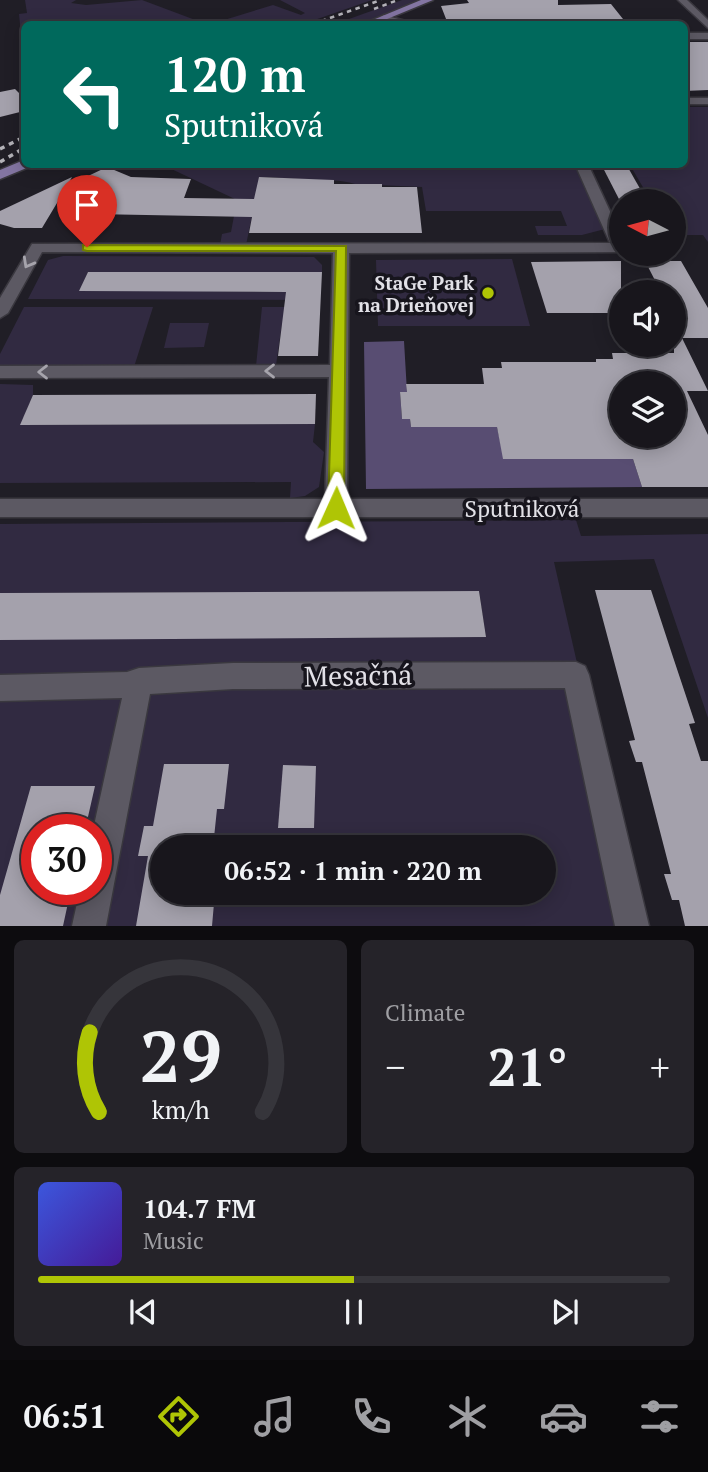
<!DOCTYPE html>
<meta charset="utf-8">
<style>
:root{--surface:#18161c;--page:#252329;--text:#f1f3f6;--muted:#9f9fa3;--line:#36353b;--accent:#afc505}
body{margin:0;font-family:"PT Serif",serif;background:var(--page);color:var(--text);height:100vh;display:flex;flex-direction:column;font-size:26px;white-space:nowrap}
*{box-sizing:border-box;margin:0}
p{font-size:23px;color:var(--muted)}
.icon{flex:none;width:38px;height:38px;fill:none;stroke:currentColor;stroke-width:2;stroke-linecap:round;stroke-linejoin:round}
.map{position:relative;height:926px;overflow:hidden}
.drawer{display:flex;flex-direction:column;gap:14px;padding:14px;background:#0d0c0f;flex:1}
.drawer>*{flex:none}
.top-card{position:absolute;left:21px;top:21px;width:667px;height:147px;border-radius:10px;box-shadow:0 4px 18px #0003,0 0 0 2px var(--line);background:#00695c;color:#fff;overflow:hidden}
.needle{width:46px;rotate:276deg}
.controls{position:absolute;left:609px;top:189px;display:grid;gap:14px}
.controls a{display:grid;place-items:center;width:77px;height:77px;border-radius:50%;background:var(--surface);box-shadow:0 4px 18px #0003,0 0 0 2px var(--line);font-size:35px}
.speed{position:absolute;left:21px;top:814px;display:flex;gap:14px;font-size:35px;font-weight:700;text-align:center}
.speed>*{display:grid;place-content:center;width:91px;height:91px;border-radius:50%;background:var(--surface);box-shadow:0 4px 18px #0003,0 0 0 2px var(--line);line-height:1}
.speed .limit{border:10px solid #d22;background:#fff;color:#111}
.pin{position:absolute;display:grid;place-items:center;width:60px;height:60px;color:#fff;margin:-72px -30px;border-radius:50% 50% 50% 0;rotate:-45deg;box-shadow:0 0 7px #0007}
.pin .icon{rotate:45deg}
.me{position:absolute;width:77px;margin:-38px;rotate:1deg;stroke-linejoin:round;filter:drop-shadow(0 0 5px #0008)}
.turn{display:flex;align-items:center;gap:24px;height:147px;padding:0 28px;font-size:32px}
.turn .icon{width:91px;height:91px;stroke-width:2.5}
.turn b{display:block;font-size:49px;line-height:60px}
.big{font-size:52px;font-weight:800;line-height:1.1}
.drawer .tile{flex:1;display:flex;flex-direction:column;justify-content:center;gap:10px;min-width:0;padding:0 24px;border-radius:10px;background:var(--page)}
.drawer .dial{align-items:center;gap:0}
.dial svg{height:182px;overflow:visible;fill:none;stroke:var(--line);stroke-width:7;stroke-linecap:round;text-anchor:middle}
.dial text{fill:var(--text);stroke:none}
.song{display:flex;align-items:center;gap:21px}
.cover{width:84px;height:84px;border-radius:10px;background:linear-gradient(135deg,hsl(230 70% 55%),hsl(260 70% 35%))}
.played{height:7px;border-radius:4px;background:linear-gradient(90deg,var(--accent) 50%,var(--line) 50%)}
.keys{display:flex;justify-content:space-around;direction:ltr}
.heat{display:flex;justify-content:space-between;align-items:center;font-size:38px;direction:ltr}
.drawer .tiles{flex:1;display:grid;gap:14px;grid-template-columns:1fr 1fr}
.tile:last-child{grid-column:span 2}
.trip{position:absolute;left:150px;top:835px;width:406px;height:70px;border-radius:35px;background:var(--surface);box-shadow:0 4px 18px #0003,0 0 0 2px var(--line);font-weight:800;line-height:70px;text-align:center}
.tabs{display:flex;height:112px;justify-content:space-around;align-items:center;background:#0a090b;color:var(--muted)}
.tabs .icon{width:49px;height:49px}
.tabs .selected{color:var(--accent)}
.tabs b{font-size:32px;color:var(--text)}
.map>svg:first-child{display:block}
</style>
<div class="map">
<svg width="708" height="926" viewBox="0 0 708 926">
<rect width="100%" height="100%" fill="#201e26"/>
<!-- green -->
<g fill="#312a41" fill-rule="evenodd">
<path d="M25 0H76L71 3 86 5 142 0 206 24H24V34H21L19 14 27 13Z"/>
<path d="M280 0H372L303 24H211L273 5 301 15 305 13Z"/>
<path d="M402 0H423L361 24H335Z"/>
<path d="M684 107H708V242L703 235H674V201H651L630 165 684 164Z"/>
<path d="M163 165H578L605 229 582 235H538L535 226H567L561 211H426L422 187 355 184C340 179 326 181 310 180 294 179 277 177 260 177L246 245H220L222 234 231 232 237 200Z"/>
<path d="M63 256 314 257 322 265V272H88L80 290 320 292V300L28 299 48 260Z"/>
<path d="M512 259 530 326H378L376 260Z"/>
<path d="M24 307H153L134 367H0V354Z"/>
<path d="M262 307H293L291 324H282L276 365 256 366Z"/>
<path d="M170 323H209L204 347 164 348Z"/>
<path d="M0 384 33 385V395L21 425 315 424 313 442 324 452 319 487 305 496 290 498 291 482 0 483Z"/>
<path d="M576 520 581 536 708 534V718L654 559 554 562 637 926H0V639L486 637 479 591 0 593V524ZM37 830H96V889H37ZM163 847H544V892H163Z"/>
</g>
<!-- forest -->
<path fill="#584d72" d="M404 341 407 392H400L402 419H410L411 427H497L504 459H633L642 487 366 489 364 342Z"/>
<!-- building -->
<g fill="#a4a1ac" fill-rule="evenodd">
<path d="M467 0H558V5L611 4 627 24H448L441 6 469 3Z"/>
<path d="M684 42H708V90L684 91Z"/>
<path d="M15 89 24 98V111L0 117V92Z"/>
<path d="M601 164H626L647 201H620Z"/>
<path d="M107 167 131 177 191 179 184 198 254 199 259 177 334 180V184H382V187H417L422 233H249L252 217 93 214 60 198 42 228H14L0 224V211L72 177 67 186Z"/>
<path d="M621 261V313H547L531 262Z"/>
<path d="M645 261H681L708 308V338H682L708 391H687L708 435V487H642L633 459H503L497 427H411L410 419H402L400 392H407L406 384H484L482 368H502L501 362H596V359H613L612 353H674V292H661ZM621 383H674V436H621Z"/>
<path d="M88 272H322L318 356H278L286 292 79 291Z"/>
<path d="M316 394 315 424 20 425 33 395Z"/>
<path d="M595 590H651L672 654 695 723 689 724 701 761H708V926H685L679 900H672L664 874H671L642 762H636L629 741 635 740Z"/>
<path d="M479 591 486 637 0 640V593Z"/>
<path d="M164 764H229L224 809H217L213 847H163V892H215L212 926H136L148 856H138L144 826H153Z"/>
<path d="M283 765 316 766 314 828H278Z"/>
<path d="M31 786H95L85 830H37V889H71L63 926H0V895Z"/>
</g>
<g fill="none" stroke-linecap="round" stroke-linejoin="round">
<defs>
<g id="minor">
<path d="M678 0H687L708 20V28Z"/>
<path d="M384 15 409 22 411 24H397L381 20 379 18Z"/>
<rect x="684" y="33" width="24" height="6"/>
<rect x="684" y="98" width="24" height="6"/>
<path d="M575 164H588L621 235V252L349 253 347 499H708V517H0V499H325L329 377 0 378V366L330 365 333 253 42 252 8 313 0 318V298L32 244 610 243Z"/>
<path d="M576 662 585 666 589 675 649 926H615L565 688 233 689 150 694 106 926H72L80 889H96V830H93L122 698 0 701V675L127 672 139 668 233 663Z"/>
</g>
<g id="major">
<path d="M421 0H433L375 24H363Z"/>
<path d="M24 160V164H30L29 167 0 179V170Z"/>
</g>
</defs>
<!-- minor casing -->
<use href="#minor" stroke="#3a383f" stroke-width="3"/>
<!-- major casing -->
<use href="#major" stroke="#3a383f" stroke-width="3"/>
<!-- minor -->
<use href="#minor" fill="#5c5963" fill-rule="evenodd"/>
<!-- major -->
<use href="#major" fill="#8375a2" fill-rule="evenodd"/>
<!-- rail-far1 -->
<g stroke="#b3b2b8" stroke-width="2.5" stroke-dasharray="4.5 4.5" stroke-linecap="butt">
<path d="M374 9 398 0"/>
<path d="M313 24 381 0"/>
</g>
<!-- rail -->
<g stroke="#b3b2b8" stroke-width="3.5" stroke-dasharray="5 5" stroke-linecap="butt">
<path d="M0 149 24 137"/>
<path d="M0 162 24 148"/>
</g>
</g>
<!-- one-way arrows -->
<defs><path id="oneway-chevron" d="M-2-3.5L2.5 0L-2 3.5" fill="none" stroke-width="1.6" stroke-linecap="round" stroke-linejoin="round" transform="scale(1.75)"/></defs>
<g stroke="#a6a4ac">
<use href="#oneway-chevron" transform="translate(28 263) rotate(119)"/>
<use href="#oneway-chevron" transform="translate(270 371) rotate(180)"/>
<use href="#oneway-chevron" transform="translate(43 372) rotate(180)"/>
</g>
<!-- route -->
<path fill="#afc505" stroke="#728003" stroke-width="2" d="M83 245 346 246 344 508 342 512H330L328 508 336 251H87L83 250Z"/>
<!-- markers -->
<circle fill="#afc505" stroke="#17151d" stroke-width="2.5" cx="488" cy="293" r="7"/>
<g text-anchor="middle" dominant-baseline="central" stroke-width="7" stroke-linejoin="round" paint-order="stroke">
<!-- far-poi labels -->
<g font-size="19" font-weight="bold" fill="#e2e1e7" stroke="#17151d" text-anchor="end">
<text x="474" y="282">StaGe Park<tspan x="474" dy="22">na Drieňovej</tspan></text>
</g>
<!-- street labels -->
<g font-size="23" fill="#e2e1e7" stroke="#17151d">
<text x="522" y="508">Sputniková</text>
</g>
<!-- near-street labels -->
<g font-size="28" fill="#e2e1e7" stroke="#17151d">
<text transform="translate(358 675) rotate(-1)">Mesačná</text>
</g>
</g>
</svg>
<div class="controls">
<a><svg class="needle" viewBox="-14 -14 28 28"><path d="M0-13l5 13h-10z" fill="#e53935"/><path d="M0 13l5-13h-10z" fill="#9f9fa3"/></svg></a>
<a><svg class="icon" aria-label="sound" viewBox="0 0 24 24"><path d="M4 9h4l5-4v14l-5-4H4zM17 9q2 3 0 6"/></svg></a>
<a><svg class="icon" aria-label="layers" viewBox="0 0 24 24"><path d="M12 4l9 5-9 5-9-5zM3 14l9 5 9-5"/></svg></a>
</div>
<div class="speed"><div class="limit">30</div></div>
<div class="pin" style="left:87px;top:247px;background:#d93025"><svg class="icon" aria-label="arrive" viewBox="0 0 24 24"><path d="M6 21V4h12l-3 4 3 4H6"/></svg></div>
<svg class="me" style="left:336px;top:508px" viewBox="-20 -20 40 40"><path d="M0-17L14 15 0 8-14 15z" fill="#afc505" stroke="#fff" stroke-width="4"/></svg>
<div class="trip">06:52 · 1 min · 220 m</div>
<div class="top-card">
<div class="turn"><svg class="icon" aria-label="left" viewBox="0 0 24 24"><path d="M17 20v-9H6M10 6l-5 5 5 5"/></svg><div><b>120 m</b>Sputniková</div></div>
</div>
</div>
<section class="drawer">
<div class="tiles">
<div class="tile dial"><svg viewBox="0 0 100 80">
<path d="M14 69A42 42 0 1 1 86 69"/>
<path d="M14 69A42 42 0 0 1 10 34" stroke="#afc505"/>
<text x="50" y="56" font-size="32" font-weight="700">29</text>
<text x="50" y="72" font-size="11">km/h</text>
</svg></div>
<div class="tile"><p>Climate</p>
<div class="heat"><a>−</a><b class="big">21°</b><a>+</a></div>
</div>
<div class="tile">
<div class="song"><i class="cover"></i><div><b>104.7 FM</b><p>Music</p></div></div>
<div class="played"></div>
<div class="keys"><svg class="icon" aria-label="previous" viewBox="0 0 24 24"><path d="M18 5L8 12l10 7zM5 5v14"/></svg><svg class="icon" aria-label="pause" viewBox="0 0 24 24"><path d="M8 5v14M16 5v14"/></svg><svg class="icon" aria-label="next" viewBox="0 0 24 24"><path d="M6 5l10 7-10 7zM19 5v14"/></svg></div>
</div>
</div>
</section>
<nav class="tabs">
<b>06:51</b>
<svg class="icon selected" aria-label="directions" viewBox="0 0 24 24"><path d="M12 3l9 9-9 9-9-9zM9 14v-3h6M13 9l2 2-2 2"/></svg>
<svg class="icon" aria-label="music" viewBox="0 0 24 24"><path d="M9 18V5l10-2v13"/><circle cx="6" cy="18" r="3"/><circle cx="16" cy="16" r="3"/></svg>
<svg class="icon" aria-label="phone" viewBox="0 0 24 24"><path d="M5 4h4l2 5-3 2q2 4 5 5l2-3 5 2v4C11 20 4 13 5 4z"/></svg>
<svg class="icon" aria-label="climate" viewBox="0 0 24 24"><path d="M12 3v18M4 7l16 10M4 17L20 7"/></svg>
<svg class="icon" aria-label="car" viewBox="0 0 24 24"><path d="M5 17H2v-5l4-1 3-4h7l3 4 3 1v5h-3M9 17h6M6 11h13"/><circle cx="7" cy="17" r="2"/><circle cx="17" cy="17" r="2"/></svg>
<svg class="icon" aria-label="filters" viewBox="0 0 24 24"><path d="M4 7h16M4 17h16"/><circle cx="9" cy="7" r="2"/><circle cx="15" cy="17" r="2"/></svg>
</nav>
